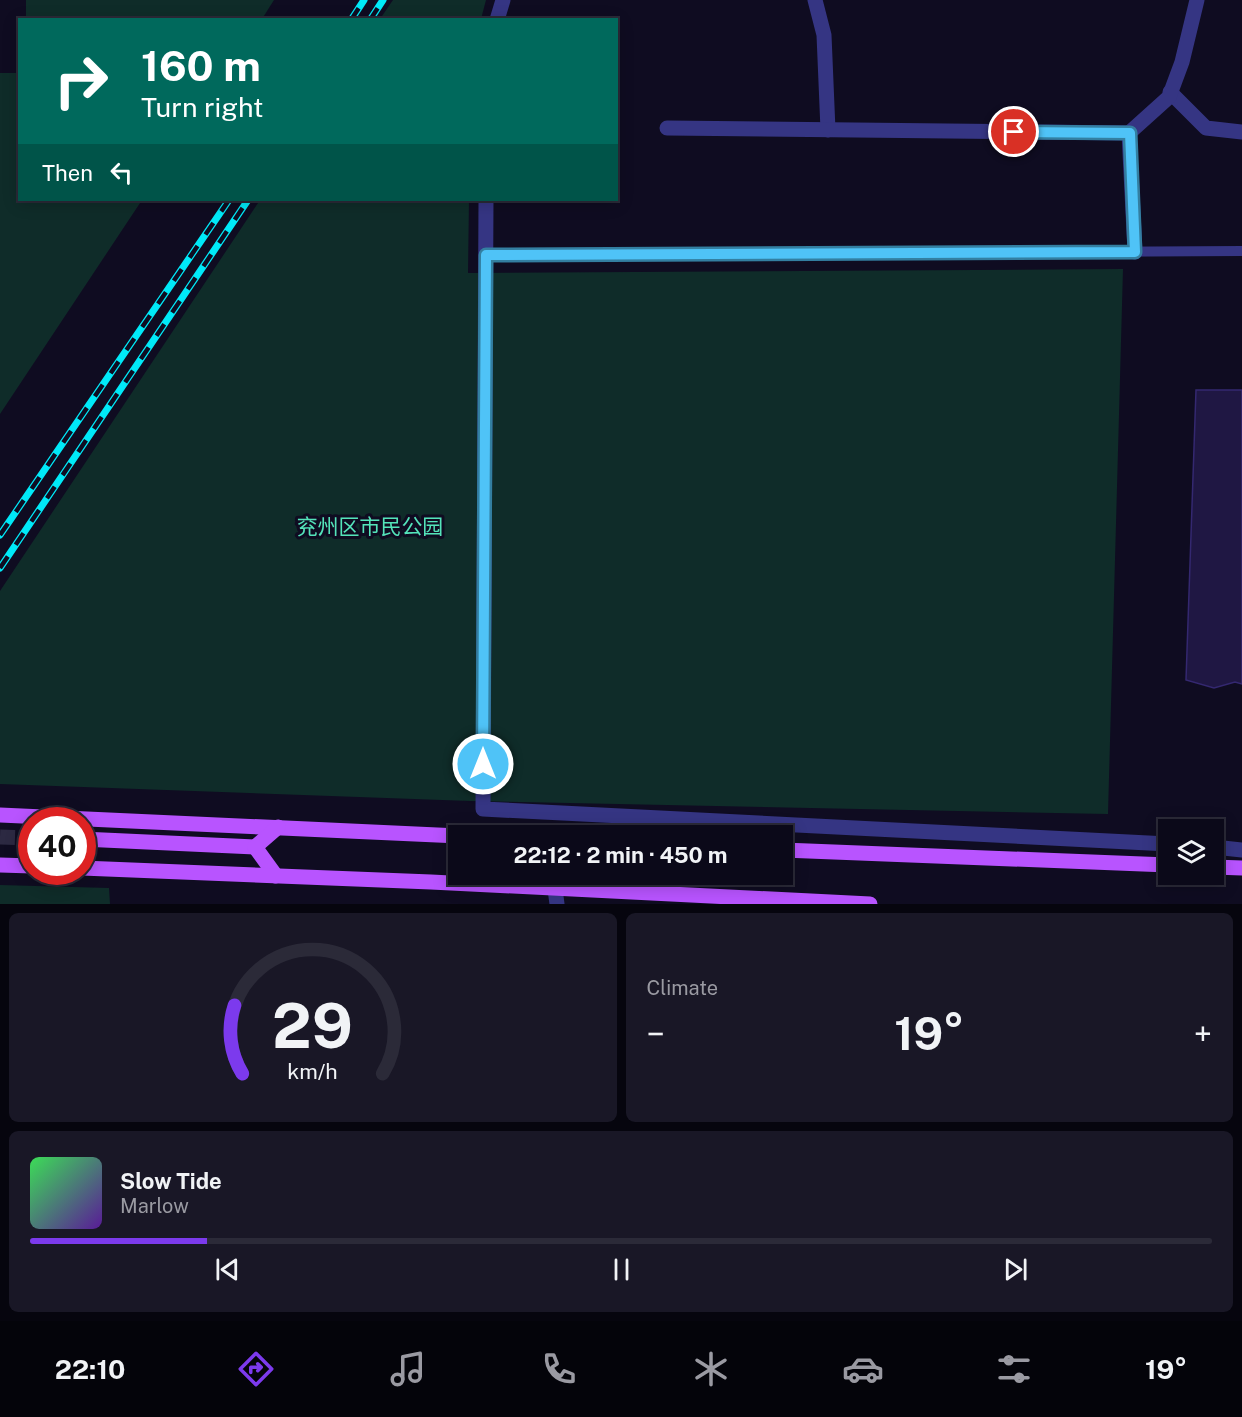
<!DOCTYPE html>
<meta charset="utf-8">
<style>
:root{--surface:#0b0919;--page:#191726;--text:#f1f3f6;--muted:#9a9aa2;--line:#2b2a38;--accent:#7c3aed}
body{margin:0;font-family:"Public Sans","Noto Sans SC",sans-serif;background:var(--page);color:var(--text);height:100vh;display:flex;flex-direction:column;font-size:22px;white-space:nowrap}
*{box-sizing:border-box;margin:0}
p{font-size:20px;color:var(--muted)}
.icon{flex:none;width:33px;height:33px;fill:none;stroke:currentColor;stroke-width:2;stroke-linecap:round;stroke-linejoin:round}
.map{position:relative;height:904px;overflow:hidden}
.side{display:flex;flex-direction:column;gap:9px;padding:9px;background:#06050e;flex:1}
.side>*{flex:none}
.guide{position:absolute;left:18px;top:18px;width:600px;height:183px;border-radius:0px;box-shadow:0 3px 15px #0003,0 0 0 2px var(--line);background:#00695c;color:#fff;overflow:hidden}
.buttons{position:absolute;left:1158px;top:819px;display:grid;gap:12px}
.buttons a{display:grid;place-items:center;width:66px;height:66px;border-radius:0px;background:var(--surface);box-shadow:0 3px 15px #0003,0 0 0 2px var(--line);font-size:30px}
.speed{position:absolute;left:18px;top:807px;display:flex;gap:12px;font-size:30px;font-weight:700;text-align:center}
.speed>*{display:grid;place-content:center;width:78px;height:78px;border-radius:50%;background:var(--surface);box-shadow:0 3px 15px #0003,0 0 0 2px var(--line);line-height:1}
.speed .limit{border:9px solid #d22;background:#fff;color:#111}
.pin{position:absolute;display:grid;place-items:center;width:51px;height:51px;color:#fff;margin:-26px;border:3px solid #fff;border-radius:50%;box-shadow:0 2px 6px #0007}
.me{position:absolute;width:66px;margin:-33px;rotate:0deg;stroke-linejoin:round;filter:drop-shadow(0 0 4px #0008)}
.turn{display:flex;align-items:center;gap:21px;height:126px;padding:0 24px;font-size:27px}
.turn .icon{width:78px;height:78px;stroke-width:2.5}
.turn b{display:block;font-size:42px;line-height:51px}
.then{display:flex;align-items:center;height:57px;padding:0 24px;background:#0003;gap:12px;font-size:22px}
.big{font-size:45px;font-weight:700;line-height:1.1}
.side .tile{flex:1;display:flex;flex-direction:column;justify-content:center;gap:9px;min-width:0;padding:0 21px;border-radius:9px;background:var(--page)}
.side .dial{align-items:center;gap:0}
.dial svg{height:156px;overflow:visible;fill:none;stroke:var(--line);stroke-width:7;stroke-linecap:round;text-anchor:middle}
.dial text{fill:var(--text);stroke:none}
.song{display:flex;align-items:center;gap:18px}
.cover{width:72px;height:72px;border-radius:9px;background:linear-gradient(135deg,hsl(130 70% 55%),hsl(270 70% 35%))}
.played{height:6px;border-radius:3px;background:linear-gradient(90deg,var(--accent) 15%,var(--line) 15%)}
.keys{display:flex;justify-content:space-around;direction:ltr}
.heat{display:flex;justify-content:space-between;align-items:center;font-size:33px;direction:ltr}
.side .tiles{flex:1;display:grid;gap:9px;grid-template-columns:1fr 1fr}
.tile:last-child{grid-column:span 2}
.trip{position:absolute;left:448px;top:825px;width:345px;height:60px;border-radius:0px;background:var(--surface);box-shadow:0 3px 15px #0003,0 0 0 2px var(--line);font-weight:700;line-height:60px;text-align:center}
.tabs{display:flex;height:96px;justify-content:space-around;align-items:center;background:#04040a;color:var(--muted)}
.tabs .icon{width:42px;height:42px}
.tabs .current{color:var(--accent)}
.tabs b{font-size:27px;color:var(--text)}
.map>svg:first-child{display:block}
</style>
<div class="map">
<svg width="1242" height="904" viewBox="0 0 1242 904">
<rect width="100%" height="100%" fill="#0f0c21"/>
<!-- green -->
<g fill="#0f2c29">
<path d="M26 0H274L262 19 26 20Z"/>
<path d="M393 0H486L481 19H380Z"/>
<path d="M0 73H19L20 200H142L0 414Z"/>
<path d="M260 200H469L468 273 1123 269 1108 814 470 801 0 784V591Z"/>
<path d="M0 885 109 888 110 904H0Z"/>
</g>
<!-- building -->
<path fill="#1f1743" stroke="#342870" stroke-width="1.5" d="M1196 390H1242V684L1235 682 1214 688 1186 680Z"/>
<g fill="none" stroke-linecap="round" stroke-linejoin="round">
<!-- primary-tunnel -->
<path stroke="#2c2942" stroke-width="15" stroke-dasharray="15 8" stroke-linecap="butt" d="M0 837 32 838"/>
<!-- service -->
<path stroke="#353583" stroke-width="10" d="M486 255 1242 251"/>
<!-- minor -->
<g stroke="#353583" stroke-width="15">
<path d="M815 0 824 35 828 130"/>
<path d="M1170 92 1206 128 1242 132"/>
<path d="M667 128 1129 133"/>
<path d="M1135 252 1129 133 1169 97 1182 62 1197 0"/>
</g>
<!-- tertiary -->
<g stroke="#353583" stroke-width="15">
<path d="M497 20 503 0"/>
<path d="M486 200 483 809 1168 844"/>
<path d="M1214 847 1242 850"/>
<path d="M555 889 557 904"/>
</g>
<!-- primary -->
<g stroke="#b854ff" stroke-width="15">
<path d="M0 815 459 836"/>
<path d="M82 839 255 847 278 827"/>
<path d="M255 847 276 876"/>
<path d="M783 850 1168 865"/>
<path d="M0 865 32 866"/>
<path d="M1214 867 1242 868"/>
<path d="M82 868 431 882 870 904"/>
</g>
<defs>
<g id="rail">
<path d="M351 20 364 0"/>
<path d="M370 20 383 0"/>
<path d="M0 535 229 200"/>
<path d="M0 568 248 200"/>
</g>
</defs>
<!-- rail casing -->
<use href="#rail" stroke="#00e9f8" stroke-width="7"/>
<!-- rail -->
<use href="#rail" stroke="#0f0c21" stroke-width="4.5" stroke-dasharray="14" stroke-linecap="butt"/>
</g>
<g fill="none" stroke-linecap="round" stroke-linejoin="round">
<defs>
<path id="route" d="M483 764 486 255 1135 252 1130 133 1014 132"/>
</defs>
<!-- route casing -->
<use href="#route" stroke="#337fa1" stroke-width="15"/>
<!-- route -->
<use href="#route" stroke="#4fc3f7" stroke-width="10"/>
</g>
<g text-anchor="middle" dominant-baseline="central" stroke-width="6" stroke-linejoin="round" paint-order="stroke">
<!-- park labels -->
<g font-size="21" fill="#54e4ba" stroke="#0f0c21">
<text x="370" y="526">兖州区市民公园</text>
</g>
</g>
</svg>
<div class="buttons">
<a><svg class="icon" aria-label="layers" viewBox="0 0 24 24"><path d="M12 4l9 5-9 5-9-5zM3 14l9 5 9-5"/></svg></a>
</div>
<div class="speed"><div class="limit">40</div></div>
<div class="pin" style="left:1014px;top:132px;background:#d93025"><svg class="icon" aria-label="arrive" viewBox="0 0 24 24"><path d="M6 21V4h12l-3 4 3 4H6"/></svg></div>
<svg class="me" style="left:483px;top:764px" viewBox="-20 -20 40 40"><circle r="17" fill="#4fc3f7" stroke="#fff" stroke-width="3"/><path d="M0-11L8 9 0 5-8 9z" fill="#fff"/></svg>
<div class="trip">22:12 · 2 min · 450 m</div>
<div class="guide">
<div class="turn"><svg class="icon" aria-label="right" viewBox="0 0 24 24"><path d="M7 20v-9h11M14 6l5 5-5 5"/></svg><div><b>160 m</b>Turn right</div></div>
<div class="then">Then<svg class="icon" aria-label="left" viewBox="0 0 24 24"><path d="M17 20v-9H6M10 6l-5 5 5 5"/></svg></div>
</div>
</div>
<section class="side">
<div class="tiles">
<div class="tile dial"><svg viewBox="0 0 100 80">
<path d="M14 69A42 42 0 1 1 86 69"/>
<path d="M14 69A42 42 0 0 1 10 34" stroke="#7c3aed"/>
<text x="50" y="56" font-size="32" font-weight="700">29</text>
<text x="50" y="72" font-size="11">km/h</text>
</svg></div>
<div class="tile"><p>Climate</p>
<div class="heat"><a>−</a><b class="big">19°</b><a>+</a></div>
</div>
<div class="tile">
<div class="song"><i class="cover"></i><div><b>Slow Tide</b><p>Marlow</p></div></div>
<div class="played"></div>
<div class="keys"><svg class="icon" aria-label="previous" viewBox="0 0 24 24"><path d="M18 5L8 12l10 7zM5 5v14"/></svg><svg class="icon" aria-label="pause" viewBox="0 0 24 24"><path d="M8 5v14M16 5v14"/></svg><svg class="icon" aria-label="next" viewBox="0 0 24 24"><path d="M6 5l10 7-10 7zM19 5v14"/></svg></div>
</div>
</div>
</section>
<nav class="tabs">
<b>22:10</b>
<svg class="icon current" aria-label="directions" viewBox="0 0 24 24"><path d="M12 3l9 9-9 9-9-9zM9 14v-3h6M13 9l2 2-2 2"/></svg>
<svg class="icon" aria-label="music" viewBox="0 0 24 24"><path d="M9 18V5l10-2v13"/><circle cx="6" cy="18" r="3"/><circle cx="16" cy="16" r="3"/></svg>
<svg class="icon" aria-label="phone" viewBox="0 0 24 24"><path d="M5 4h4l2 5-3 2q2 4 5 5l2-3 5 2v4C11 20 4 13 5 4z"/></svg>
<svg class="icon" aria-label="climate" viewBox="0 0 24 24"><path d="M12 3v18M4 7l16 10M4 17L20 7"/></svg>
<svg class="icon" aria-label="car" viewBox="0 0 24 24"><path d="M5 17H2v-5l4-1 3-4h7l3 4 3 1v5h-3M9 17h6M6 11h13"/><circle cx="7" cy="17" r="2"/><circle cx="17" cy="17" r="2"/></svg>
<svg class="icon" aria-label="filters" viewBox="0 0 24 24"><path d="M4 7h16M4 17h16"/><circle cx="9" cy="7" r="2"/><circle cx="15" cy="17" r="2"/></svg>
<b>19°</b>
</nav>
